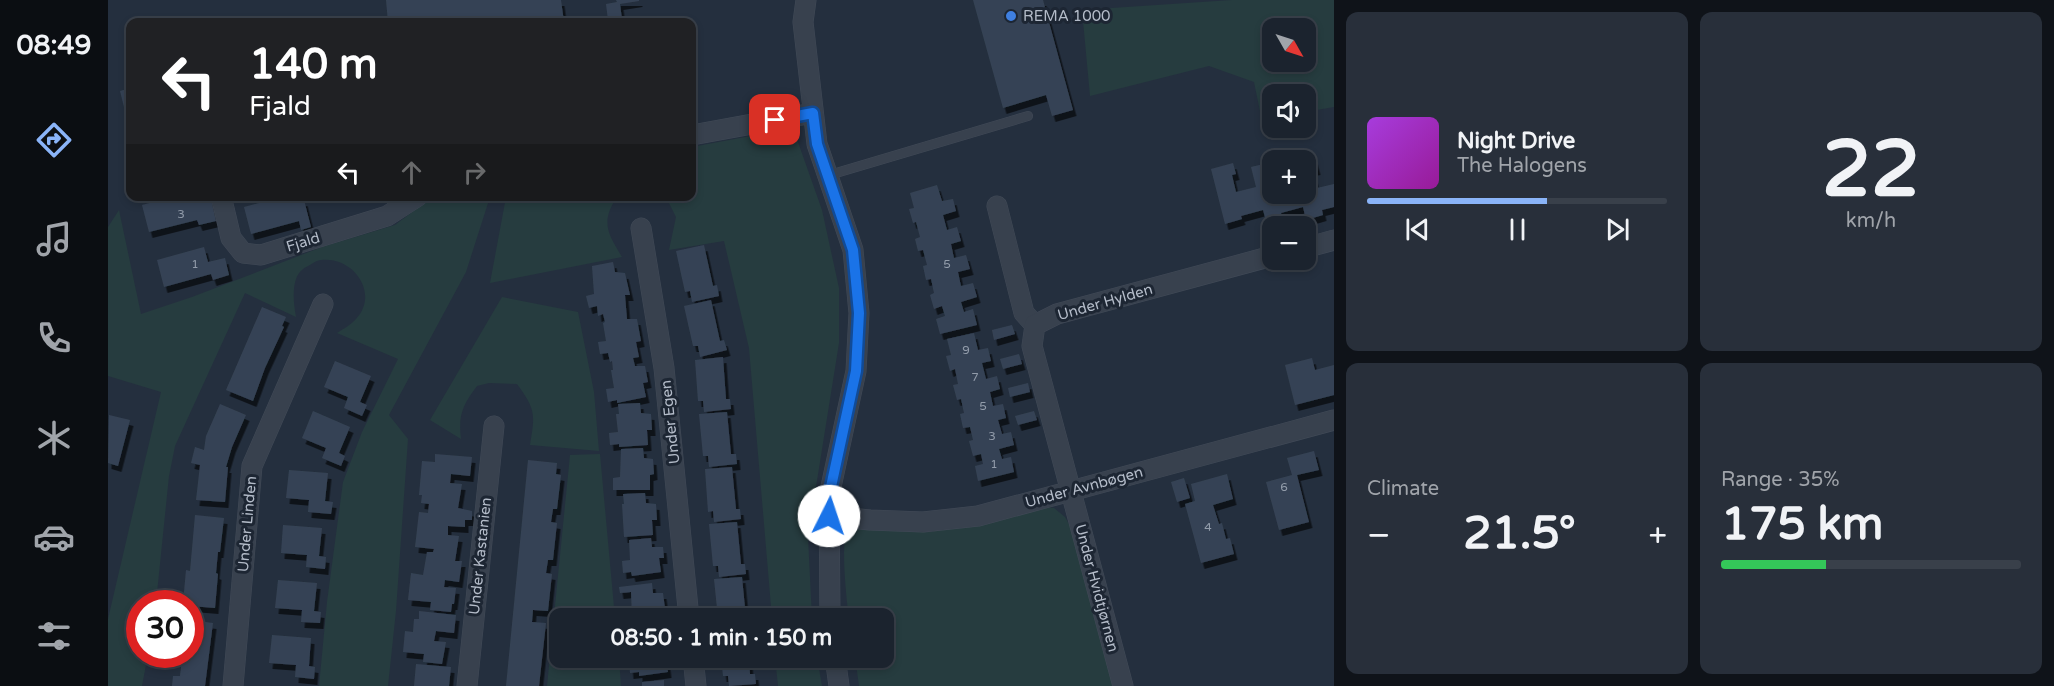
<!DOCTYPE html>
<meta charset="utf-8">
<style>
:root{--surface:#1b232e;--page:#282f3a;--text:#f1f3f6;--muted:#a0a4aa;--line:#39404a;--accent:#8ab4f8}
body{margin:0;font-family:"Varela Round",sans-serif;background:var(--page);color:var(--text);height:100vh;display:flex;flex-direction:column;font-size:22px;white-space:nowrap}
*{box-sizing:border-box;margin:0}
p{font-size:20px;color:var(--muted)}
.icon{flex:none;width:33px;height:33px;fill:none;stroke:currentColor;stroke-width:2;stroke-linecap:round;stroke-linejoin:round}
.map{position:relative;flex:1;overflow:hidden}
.details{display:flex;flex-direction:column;gap:12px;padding:12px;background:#0f1319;width:720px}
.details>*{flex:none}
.hud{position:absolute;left:18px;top:18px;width:570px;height:183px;border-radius:12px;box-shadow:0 3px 9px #0003,0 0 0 2px var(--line);background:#202124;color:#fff;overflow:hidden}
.needle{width:39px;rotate:129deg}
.fabs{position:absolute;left:1154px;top:18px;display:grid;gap:12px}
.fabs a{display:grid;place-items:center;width:54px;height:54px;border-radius:12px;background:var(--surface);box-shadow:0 3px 9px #0003,0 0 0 2px var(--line);font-size:30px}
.speed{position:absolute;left:18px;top:590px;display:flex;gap:12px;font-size:30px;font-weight:700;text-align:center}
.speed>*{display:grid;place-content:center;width:78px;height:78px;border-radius:50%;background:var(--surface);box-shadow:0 3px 9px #0003,0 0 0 2px var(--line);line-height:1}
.speed .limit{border:9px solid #d22;background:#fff;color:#111}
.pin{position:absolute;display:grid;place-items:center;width:51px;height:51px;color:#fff;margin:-26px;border-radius:12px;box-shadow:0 3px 9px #0006}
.me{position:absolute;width:66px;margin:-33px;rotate:4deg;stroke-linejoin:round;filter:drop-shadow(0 0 4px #0008)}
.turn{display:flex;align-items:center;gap:21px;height:126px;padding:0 24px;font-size:27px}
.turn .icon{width:78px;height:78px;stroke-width:2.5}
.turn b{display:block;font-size:42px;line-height:51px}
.lanes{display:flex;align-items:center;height:57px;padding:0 24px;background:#0003;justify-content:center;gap:30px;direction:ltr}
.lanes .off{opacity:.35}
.big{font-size:45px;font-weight:700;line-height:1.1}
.details .widget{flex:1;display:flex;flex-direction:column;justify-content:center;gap:9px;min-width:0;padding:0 21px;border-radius:12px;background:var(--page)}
.details .dial{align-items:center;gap:0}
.dial b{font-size:78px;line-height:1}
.song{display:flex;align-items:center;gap:18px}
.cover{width:72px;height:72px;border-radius:9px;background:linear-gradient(135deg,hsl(280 70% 55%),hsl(300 70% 35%))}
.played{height:6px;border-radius:3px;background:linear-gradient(90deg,var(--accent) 60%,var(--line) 60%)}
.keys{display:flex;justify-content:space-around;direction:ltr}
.heat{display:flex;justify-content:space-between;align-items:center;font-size:33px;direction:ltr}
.charge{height:9px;border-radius:4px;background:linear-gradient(90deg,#34c759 35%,var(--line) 0)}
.details .tiles{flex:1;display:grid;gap:12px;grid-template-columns:repeat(2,1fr)}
.trip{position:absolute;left:441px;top:608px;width:345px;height:60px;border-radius:12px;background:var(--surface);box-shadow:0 3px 9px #0003,0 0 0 2px var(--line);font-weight:700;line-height:60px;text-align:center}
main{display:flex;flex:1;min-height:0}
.tabs{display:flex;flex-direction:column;width:108px;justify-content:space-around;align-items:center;background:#0b0e12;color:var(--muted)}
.tabs .icon{width:42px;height:42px}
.tabs .current{color:var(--accent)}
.tabs b{font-size:27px;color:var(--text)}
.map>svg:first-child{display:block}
</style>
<main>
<nav class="tabs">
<b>08:49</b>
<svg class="icon current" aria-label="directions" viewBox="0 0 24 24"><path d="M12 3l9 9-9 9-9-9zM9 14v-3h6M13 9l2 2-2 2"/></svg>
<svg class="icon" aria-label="music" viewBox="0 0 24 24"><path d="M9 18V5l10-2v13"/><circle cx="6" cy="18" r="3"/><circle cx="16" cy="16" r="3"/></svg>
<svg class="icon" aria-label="phone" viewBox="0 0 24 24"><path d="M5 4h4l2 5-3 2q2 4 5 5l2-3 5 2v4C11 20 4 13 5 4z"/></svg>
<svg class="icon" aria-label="climate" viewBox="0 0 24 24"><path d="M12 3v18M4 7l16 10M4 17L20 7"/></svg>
<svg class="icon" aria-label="car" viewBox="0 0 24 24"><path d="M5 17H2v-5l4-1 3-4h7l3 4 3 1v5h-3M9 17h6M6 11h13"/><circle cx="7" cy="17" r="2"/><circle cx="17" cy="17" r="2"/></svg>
<svg class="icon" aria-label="filters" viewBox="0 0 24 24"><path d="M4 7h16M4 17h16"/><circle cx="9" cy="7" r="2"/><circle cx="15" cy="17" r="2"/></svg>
</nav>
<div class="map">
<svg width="1226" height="686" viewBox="0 0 1226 686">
<defs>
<filter id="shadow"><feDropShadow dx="3.5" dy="6" stdDeviation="0" flood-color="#0009"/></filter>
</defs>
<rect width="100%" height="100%" fill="#242f3e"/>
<!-- green -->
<g fill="#263c3f" fill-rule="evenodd">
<path d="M1124 0H1226V107L1197 112V94H1164V119L1154 121 1146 82 1101 66 982 96 974 10ZM1197 28V62H1164V28Z"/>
<path d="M685 128 714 210 731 288V343L700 537 704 618H664L641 348 616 241 561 250 568 217 561 203 553 197 584 196V147Z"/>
<path d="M324 197H382L358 272 281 415 300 439 288 611 280 686H211L219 602 235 482 254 432 290 359 229 333C235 329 244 324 248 319 272 293 245 256 213 260 209 260 204 264 200 266 195 268 190 273 188 279 184 291 186 305 188 317L137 293 67 446 61 476 48 603H32V654H40L34 686H0V619L53 392 0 376V227L11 210 33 314 84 297 214 247 287 225Z"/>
<path d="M398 197H509C492 222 500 234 514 257L382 283Z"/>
<path d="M394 297 470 312 486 392 491 451 422 445C427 414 428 410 409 384L381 383 369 386C355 405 350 414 353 439L322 420Z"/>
<path d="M492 454 507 618H452V657H511L513 686H439L462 455Z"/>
<path d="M931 507 946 508 957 517 970 540 1005 686H751L747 657H776V618H741C739 604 733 549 738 537 741 530 747 529 753 528L820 532 867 525Z"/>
<path d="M667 657H709L714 686H670Z"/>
</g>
<!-- building -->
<g fill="#364354" filter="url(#shadow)">
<path d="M278 0H453L456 22H280Z"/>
<path d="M508 0H531V1L512 4 514 19 500 20 498 4 509 2Z"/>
<path d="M865 0H935L965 110 944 116 938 95 895 108Z"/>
<path d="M246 17 247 22H227Z"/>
<path d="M22 88V118L19 119 12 91Z"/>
<path d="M1206 158 1209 169 1204 170 1209 188 1226 184V207L1214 210 1215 215 1198 220 1195 207 1173 213 1174 217 1158 221 1155 210 1133 216 1134 219 1117 224 1103 169 1125 163 1128 174 1124 175 1128 192 1148 187 1143 167 1164 162V194H1197V161Z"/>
<path d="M829 185 834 201 845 199 848 211 835 215 839 230 849 227 853 241 843 244 846 258 858 255 862 269 850 272 853 286 865 283 869 297 853 302 856 312 865 309 869 325 832 334 828 319 837 316 834 306 826 309 822 295 826 293 823 279 818 280 815 266 819 265 815 250 810 251 807 239 812 237 808 222 805 223 801 209 806 208 802 193Z"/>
<path d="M67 196H83L85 203 103 199 108 221 91 225 89 220 41 232 34 205Z"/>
<path d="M176 196H185L186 202 196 200 203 227 193 230 191 221 143 234 136 207Z"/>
<path d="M596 245 605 286 609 285 611 296 584 302 582 291 577 292 568 251Z"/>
<path d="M96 247 100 262 117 258 121 275 105 280 103 274 56 287 49 260Z"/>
<path d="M505 262 507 272 517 273 522 295H517L519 319H529L533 341 528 342 531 357 525 358 527 366H537L540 382 535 383 538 397 509 403V400L500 402 498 389 506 388 503 370H505L504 361 502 362 500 353 492 354 490 342 498 341 495 323 497 322 495 314 490 316 489 306 481 308 478 296 486 294 484 266Z"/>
<path d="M603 300 612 341 616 340 619 350 592 357 590 346H585L576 306Z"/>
<path d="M154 307 178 317 174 326 176 327 157 368 145 401 118 390Z"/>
<path d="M904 325 907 334 886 340 884 330Z"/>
<path d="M866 333 870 350 880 348 883 361 874 363 878 379 889 376 892 389 882 392 885 406 895 404 898 418 890 420 894 434 903 432 906 445 891 449 894 459 903 457 906 472 870 481 867 466 875 464 873 454 865 456 861 441 865 440 862 427 855 428 852 414 856 413 853 399 849 400 845 385 850 384 847 369 842 371 838 356 843 355 839 339Z"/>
<path d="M911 354 914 364 895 369 892 359Z"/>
<path d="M615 357 618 399H622L623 409 596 412 595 401H590L587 360Z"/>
<path d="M1204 358 1207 370 1226 365V395L1187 405 1177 365Z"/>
<path d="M227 361 263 376 252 402 259 405 254 416 236 408 240 397 216 387Z"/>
<path d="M920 383 922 392 902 397 900 388Z"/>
<path d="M532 403 533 413 543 414 544 430H539L540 445 511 447V444L502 445 501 433 510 432 508 414H511L510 404Z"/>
<path d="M112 404 138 415 124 447 118 467H120L117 502 88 500 92 465 83 463 87 447 96 450 98 436Z"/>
<path d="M205 411 242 427 231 453 237 456 233 466 214 458 218 448 194 438Z"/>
<path d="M926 411 929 420 910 425 907 416Z"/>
<path d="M619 412 623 454H628L629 464 601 467 600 456H595L591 414Z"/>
<path d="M1 415 22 420 10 466 0 463Z"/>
<path d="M535 448 536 458 545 459 546 474 542 475V490H505V478L512 477 513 449Z"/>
<path d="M1206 451 1211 470 1189 475 1201 522 1171 530 1158 482 1184 475 1179 458Z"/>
<path d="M327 454 364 457 362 476 343 474 342 483 354 484 350 508 364 511V520H357V527L340 526V535L351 536 347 561H354L351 582 337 580 336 587 348 588 346 604H344L343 612 322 610 323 602 300 600 303 573 315 575 319 552H325L326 549 307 547 311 512 320 513 321 504 313 503 314 495H311L314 461 327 462Z"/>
<path d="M420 460 449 463 448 474 453 475 449 509H445L443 522 449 523 445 560H440L438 573 444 574 440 611 425 610 424 622 438 623 431 686H398Z"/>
<path d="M624 467 628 509H632L633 519 606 522 605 511 600 512 597 469Z"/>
<path d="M181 470 220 473 217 501 225 502 223 514 200 512 201 500 178 498Z"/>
<path d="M1119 474 1125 499 1105 505 1111 524 1114 523 1118 539 1122 538 1126 554 1093 563 1077 504 1087 501 1083 484Z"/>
<path d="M1076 478 1082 498 1069 502 1063 482Z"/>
<path d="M537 493 538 503 548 504 549 520H544L545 535 516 537 514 504H516L515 494Z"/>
<path d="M87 515 116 518 112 552H110L108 573 110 574 107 608 82 606V603H75L78 570 82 571Z"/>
<path d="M629 522 633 564H637L638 574 611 577 610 566H605L601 524Z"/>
<path d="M175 525 214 528 211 556 218 557 217 569 198 567 199 555 173 553Z"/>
<path d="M543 538 544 547H555L556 558H551L553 572 524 576 523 572 515 573 514 561 522 560 521 540Z"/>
<path d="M634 577 638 618H610L606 579Z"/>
<path d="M170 580 209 583 206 611 213 612 212 623 193 622 194 610 167 608Z"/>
<path d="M544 583 545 593H555L558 616H553V618H524L523 592 512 593 511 587Z"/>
<path d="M311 611 348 615 346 633 328 631 326 641 338 642 334 664 315 662 316 654 295 652 297 631 305 632 306 619H311Z"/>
<path d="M82 620 105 623 97 686H64L65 676H72L73 666 69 665 70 654H82Z"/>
<path d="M164 635 203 638 201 666 207 667 206 679 187 677 188 665 161 663Z"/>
<path d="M529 657H558L560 672 531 676V672L522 673 521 661 529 660Z"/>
<path d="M613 657H641L642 674H647L648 684 621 686 620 676H615Z"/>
<path d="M308 664 343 667 341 686H306Z"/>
<path d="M556 680V686H534V682Z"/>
</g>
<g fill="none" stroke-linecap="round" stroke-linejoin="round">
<defs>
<path id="service" d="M718 176 920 116"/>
<g id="minor">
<path d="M698 0 695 22 709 144 745 250 751 313 748 371 721 496 722 618"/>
<path d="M584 135 705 113"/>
<path d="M113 196 123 238 135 253 153 255 279 216 310 196"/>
<path d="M889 206 916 313 927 325"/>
<path d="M533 228 556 368 581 618"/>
<path d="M1197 248 1226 240"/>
<path d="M721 516 762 520 815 522 870 516 1226 420"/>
<path d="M585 657 588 686"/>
<path d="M727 657 731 686"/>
<path d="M125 686 144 466 215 304"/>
<path d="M359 686 386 426"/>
<path d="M1015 686 924 346 927 325 949 314 1164 256"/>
</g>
</defs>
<!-- service casing -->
<use href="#service" stroke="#414a57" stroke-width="10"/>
<!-- minor casing -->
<use href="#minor" stroke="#414a57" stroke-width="21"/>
<!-- service -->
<use href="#service" stroke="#38414e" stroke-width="9"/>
<!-- minor -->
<use href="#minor" stroke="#38414e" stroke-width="20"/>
</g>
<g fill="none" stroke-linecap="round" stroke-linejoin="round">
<defs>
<path id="route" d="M667 120 705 113 709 144 745 250 751 313 748 371 721 496V516"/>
</defs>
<!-- route casing -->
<use href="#route" stroke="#114b97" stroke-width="15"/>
<!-- route -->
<use href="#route" stroke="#1a73e8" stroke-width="10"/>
</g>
<!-- markers -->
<circle fill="#3f7fe0" stroke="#1d2633" stroke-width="2" cx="903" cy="16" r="6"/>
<g text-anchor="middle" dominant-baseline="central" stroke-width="6" stroke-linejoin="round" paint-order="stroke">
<!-- number labels -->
<g font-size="12" fill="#929caa">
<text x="73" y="214">3</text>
<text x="87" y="264">1</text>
<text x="839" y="264">5</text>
<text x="858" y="350">9</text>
<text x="867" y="377">7</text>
<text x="875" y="406">5</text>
<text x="884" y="436">3</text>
<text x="886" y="464">1</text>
<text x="1176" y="487">6</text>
<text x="1100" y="527">4</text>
</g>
<!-- poi labels -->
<g font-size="15" fill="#b4bcc9" stroke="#1d2633" text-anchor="start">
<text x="915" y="16">REMA 1000</text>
</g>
<!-- street labels -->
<g font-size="15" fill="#b4bcc9" stroke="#1d2633">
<text transform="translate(195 242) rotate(-17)">Fjald</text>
<text transform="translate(997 302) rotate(-16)">Under Hylden</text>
<text transform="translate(562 422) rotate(-96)">Under Egen</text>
<text transform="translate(976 487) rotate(-15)">Under Avnbøgen</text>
<text transform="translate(139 524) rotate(-85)">Under Linden</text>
<text transform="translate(372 556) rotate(-84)">Under Kastanien</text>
<text transform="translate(989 588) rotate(75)">Under Hvidtjørnen</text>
</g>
</g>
</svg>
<div class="fabs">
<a><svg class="needle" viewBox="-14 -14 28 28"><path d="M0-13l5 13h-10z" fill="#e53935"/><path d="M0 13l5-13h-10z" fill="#a0a4aa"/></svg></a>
<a><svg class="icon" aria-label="sound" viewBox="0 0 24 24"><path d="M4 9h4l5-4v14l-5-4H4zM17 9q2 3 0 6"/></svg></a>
<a>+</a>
<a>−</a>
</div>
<div class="speed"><div class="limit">30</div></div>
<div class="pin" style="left:667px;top:120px;background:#d93025"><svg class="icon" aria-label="arrive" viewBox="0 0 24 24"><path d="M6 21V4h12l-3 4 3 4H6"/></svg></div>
<svg class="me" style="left:721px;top:516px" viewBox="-20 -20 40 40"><circle r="19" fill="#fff"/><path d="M0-13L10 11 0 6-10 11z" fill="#1a73e8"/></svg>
<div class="trip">08:50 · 1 min · 150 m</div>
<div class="hud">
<div class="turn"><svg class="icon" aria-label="left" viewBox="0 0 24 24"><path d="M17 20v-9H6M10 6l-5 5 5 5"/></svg><div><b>140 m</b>Fjald</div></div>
<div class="lanes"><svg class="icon" aria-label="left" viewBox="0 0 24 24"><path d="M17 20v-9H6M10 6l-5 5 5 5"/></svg><svg class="icon off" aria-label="ahead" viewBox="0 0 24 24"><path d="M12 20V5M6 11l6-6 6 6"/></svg><svg class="icon off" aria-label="right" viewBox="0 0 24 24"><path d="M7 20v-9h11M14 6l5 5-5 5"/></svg></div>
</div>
</div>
<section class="details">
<div class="tiles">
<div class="widget">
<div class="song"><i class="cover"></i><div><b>Night Drive</b><p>The Halogens</p></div></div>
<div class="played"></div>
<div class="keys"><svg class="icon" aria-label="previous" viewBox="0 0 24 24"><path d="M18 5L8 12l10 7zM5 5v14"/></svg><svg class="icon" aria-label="pause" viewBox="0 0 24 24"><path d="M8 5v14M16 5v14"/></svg><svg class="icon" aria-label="next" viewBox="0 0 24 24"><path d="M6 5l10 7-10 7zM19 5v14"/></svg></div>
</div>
<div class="widget dial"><b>22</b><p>km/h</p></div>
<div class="widget"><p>Climate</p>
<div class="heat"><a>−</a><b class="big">21.5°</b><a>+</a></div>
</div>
<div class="widget"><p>Range · 35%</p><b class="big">175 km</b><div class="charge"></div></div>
</div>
</section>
</main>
